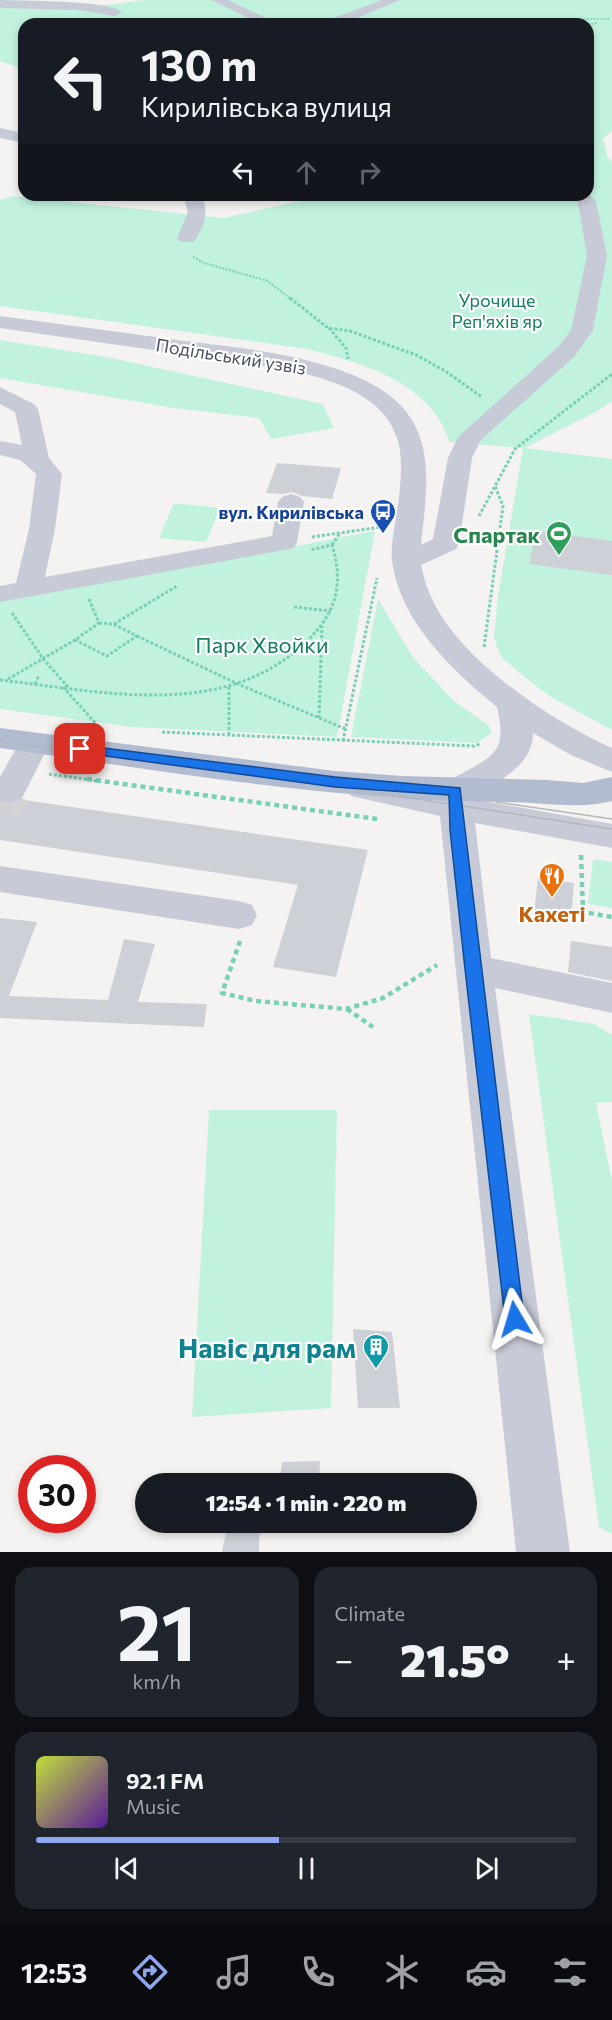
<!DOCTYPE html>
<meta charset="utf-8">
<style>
:root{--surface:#171b24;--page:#20242c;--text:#f1f3f6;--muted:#9ea1a6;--line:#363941;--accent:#8ea7f1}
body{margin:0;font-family:Commissioner,sans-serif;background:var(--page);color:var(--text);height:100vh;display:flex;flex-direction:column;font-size:22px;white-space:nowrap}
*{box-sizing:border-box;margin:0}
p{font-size:20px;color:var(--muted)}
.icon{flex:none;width:33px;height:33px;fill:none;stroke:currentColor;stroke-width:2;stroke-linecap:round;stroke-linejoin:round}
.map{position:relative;height:1552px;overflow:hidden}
.drawer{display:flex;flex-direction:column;gap:15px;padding:15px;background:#0d0f14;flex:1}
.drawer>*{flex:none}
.guide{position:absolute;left:18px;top:18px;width:576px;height:183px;border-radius:18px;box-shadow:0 3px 9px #0003;background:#171b24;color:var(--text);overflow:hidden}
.speed{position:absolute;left:18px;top:1455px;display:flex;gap:12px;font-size:30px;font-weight:700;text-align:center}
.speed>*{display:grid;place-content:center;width:78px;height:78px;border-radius:50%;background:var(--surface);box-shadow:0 3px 9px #0003;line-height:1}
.speed .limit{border:9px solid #d22;background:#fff;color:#111}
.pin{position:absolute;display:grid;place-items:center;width:51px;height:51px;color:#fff;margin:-26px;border-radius:12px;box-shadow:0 3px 9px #0006}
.me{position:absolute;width:66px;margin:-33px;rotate:353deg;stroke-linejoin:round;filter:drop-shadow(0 0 4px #0008)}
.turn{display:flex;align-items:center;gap:21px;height:126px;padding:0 24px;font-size:27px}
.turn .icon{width:78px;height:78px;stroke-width:2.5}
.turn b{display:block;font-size:42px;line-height:51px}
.lanes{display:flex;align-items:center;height:57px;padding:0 24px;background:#0003;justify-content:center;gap:30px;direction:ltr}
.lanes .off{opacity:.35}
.big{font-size:45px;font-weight:800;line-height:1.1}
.drawer .card{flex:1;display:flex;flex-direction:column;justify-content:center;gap:9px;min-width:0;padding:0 21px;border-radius:18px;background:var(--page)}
.drawer .dial{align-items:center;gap:0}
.dial b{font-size:78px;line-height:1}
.song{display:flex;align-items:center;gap:18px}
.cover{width:72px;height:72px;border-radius:9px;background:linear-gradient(135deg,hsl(70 70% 55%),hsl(270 70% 35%))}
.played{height:6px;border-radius:3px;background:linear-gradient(90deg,var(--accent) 45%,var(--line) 45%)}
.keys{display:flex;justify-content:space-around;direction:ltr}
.heat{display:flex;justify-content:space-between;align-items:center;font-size:33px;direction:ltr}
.drawer .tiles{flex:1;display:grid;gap:15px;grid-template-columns:1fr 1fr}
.card:last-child{grid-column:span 2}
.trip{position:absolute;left:135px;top:1473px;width:342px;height:60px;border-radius:30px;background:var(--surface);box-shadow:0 3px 9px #0003;font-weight:800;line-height:60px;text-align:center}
.tab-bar{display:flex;height:96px;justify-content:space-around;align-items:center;background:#090b0e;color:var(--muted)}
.tab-bar .icon{width:42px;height:42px}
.tab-bar .on{color:var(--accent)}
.tab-bar b{font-size:27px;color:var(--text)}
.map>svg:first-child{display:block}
</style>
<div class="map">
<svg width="612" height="1552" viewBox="0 0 612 1552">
<rect width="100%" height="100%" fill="#f4f3f2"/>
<!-- green -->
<g fill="#c1f2dd">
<path d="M0 0 108 5 143 0H612V131L603 139 608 158 612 161V401L596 412 524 448 612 459V730L553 698 532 683 502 658 497 647 494 637 498 596 523 448 450 442C430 382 363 363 307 349L0 306V200L13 196 224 218 326 195H588V24H24V70L0 61Z"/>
<path d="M0 340 107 357 323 404 334 428 271 439 259 418 174 408 0 378Z"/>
<path d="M174 503 220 508 206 542 159 538Z"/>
<path d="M375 531 337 737 133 727 0 709V602Z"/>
<path d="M378 599 412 656 453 700 489 726 491 733 477 743 351 737Z"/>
<path d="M593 859 612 862V908L588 904Z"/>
<path d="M529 1014 594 1024 612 1035V1102L596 1103 612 1181V1534L599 1527Z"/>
<path d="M209 1110H337L331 1408 192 1417Z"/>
</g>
<!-- building -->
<g fill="#ced0d7">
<path d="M277 463 341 468 332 499 302 496 292 492 282 494 266 493Z"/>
<path d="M537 531 612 541V575L529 564Z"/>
<path d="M24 800 368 850 336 977 273 967 298 885 0 840V803L10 805Z"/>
<path d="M538 878 574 883 571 919 534 913Z"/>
<path d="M0 918 37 922 9 996 108 1000 124 939 155 944 138 1002 207 1004 204 1027 0 1018Z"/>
<path d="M571 941 612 947V981L568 972Z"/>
<path d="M353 1329 392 1332 400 1408H358Z"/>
<path d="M320 1461 319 1484H279L282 1462Z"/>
<path d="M228 1522H260L259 1552H222Z"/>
<path d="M281 1522H317L316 1533Z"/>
</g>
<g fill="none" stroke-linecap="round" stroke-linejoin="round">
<!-- minor-tunnel -->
<path stroke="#d2d3d5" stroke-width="38" stroke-dasharray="38 19" stroke-linecap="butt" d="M0 810 9 792"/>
<!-- path-far3 -->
<g stroke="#77d1b5" stroke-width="1.5" stroke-dasharray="2 1.5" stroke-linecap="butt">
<path d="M155 23 159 24"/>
<path d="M535 24 551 19H609"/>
<path d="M588 25 597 23"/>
</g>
<!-- path-far2 -->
<path stroke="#77d1b5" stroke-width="2" stroke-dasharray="2 1.5" stroke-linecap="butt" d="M193 257 204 263 268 281 292 300"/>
<!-- path-far1 -->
<g stroke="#77d1b5" stroke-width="3" stroke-dasharray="3 2" stroke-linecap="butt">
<path d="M290 298 328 328 350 331 416 355 445 371 482 397"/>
<path d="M329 328 346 348 348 359"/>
<path d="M479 516 515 449 612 374"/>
<path d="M312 537 381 527"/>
<path d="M332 545 340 533"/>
<path d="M89 599 99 623"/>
<path d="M294 607 331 611"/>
<path d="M12 613 44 660 69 688"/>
<path d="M99 623 113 624 137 636 107 656 75 640Z"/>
<path d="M114 624 177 586"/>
<path d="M137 636 240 685 346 729"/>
<path d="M484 647 503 506 495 486"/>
<path d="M8 679 75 640"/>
<path d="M0 680C106 692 229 722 311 637 338 609 343 581 332 545L310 550"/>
<path d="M35 684 39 675"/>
<path d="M63 687 98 726"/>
<path d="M229 687V735"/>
<path d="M319 718 322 626"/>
<path d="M162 732 474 746 480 744"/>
<path d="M343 741 377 578"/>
<path d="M49 774 97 781"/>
</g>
<!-- path -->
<g stroke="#77d1b5" stroke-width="4.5" stroke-dasharray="5 4" stroke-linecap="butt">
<path d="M87 779 377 819"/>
<path d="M581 855 583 912 612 917"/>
<path d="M240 941 222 993 256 1001 346 1009 383 998 437 965"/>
<path d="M347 1009 373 1027"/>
</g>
<!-- minor -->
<g fill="#c6cbd7" fill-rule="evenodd">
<path d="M0 0C23 1 108 0 122 12L115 16 79 10 0 8Z"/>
<path d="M211 0H228L279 24H261Z"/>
<path d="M382 0H400L343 24H324L326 21Z"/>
<path d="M0 128 24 133V143L0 138Z"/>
<path d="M588 193 596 201 607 256 593 330 575 356 481 440 472 458 459 543 456 549 421 565C423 574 425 583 429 592 454 657 550 720 612 748V772L571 755 533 733C533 766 498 782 473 796V799L612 824V848L475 823 491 958 612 983V1013L495 988 570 1552H516L440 816 351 796 346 788 351 780 363 777 439 793C443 783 450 780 459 775 496 755 507 751 497 707 453 671 400 622 392 561 390 543 397 516 399 497 401 479 403 456 397 438 383 393 326 378 285 369L0 328V316C54 323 109 331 163 338 231 348 374 355 412 420 434 456 425 504 421 545L433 539 448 458 458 437 559 346 571 330 587 256 578 203 571 195H588Z"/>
<path d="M183 195H201C210 212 204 227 194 242H180L177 238 188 212Z"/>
<path d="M0 387 34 404 38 409 49 458 62 474 55 529 45 577 272 536 278 502 282 497 291 494 300 497 304 502 297 542 294 548 284 550 0 602V586L16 583 29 529 36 474 20 460 0 455V441L22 445 15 412 0 404Z"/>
<path d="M34 733 45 736 50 743 21 800 9 803 0 801V777L23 736Z"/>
<path d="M0 866 239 901 252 905 257 915 252 925 239 929 0 892Z"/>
</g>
<!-- major -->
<path fill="#b2bcd1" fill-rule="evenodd" d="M0 728 335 771 402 776 547 780 583 783 612 777V801C578 810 543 802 508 802 337 801 169 772 0 748Z"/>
<!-- tram -->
<g stroke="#b4b6bc" stroke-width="1.5">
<path d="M0 742 338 787 612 829"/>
<path d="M496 802 612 819"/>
</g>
</g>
<!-- route -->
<path fill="#1a73e8" stroke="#114b97" stroke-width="1.5" d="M80 745 335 777 460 788 524 1319 522 1326 515 1328 508 1326 505 1319 465 969 450 830 449 795 335 787 76 752 74 749Z"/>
<!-- icons -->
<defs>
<symbol id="bus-pin" viewBox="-11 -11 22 30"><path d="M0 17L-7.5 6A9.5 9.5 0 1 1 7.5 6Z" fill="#1a4fb4" stroke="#fff"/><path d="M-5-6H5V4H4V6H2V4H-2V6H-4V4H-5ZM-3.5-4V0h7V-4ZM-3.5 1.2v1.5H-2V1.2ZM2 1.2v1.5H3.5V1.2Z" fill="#fff"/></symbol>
<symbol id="stadium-pin" viewBox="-11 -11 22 30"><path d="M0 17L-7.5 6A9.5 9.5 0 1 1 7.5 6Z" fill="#2e9e5b" stroke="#fff"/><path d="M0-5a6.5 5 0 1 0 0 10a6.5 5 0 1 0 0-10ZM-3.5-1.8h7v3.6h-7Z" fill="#fff"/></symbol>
<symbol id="restaurant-pin" viewBox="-11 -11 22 30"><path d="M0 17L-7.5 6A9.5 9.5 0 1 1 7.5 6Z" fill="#e8710a" stroke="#fff"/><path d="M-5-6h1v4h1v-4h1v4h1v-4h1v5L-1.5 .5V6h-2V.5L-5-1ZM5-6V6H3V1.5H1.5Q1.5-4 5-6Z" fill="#fff"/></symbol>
<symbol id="building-pin" viewBox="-11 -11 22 30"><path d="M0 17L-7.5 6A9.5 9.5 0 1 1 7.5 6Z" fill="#0f9aa8" stroke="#fff"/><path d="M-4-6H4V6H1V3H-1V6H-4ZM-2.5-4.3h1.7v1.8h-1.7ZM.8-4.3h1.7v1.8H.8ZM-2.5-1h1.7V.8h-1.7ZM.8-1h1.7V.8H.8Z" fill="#fff"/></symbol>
</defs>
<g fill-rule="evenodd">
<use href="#bus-pin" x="368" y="497" width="30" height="40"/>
<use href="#stadium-pin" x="544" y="519" width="30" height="40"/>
<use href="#restaurant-pin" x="537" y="861" width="30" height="40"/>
<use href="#building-pin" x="361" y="1332" width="30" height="40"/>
</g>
<g text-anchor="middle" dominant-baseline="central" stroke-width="4.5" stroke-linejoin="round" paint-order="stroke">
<!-- far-park labels -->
<g font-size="18" fill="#15815f" stroke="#fff">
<text x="497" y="300">Урочище<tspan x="497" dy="21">Реп'яхів яр</tspan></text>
</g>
<!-- far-street labels -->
<g font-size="18" fill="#495161" stroke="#fff">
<text transform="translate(231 356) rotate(9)">Подільський узвіз</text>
</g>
<!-- far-transit labels -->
<g font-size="18" font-weight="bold" fill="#164399" stroke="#fff" text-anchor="end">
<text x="364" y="512">вул. Кирилівська</text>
</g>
<!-- leisure labels -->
<g font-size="22" font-weight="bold" fill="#27864d" stroke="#fff" text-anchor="end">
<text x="540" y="534">Спартак</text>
</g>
<!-- park labels -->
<g font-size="22" fill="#15815f" stroke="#fff">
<text x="262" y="644">Парк Хвойки</text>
</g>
<!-- food labels -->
<g font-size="22" font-weight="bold" fill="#c56008" stroke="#fff">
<text x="552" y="913">Кахеті</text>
</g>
<!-- near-culture labels -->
<g font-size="27" font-weight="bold" fill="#0d838f" stroke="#fff" text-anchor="end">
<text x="356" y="1347">Навіс для рам</text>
</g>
</g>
</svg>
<div class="speed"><div class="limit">30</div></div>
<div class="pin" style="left:80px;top:749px;background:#d93025"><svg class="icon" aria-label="arrive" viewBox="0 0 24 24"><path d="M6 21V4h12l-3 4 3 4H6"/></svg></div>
<svg class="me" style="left:515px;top:1319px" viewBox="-20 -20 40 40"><path d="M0-17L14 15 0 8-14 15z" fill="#1a73e8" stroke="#fff" stroke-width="4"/></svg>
<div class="trip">12:54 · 1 min · 220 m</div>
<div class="guide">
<div class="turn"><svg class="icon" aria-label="left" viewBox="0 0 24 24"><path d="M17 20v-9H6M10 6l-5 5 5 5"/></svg><div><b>130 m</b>Кирилівська вулиця</div></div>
<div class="lanes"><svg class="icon" aria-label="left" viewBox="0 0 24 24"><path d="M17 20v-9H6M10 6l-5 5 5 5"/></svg><svg class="icon off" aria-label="ahead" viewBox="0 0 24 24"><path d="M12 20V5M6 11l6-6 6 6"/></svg><svg class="icon off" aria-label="right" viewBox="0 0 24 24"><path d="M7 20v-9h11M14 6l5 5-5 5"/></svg></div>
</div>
</div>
<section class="drawer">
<div class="tiles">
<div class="card dial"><b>21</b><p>km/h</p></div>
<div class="card"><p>Climate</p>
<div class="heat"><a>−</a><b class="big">21.5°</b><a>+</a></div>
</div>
<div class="card">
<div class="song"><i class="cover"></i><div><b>92.1 FM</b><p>Music</p></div></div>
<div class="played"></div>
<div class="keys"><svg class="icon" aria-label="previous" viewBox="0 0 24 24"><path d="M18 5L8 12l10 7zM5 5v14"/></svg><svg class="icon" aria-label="pause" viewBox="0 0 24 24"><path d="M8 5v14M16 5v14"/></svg><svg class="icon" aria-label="next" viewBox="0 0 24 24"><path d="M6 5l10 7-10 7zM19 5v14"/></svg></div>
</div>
</div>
</section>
<nav class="tab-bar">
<b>12:53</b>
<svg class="icon on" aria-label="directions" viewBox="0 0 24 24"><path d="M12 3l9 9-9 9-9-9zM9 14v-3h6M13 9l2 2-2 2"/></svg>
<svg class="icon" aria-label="music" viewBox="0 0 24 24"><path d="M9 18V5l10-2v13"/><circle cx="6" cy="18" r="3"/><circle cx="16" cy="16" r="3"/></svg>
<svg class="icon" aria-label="phone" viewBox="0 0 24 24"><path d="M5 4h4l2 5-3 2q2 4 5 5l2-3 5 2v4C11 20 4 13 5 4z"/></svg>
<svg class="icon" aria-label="climate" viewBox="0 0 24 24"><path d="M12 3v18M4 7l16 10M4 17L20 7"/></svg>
<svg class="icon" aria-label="car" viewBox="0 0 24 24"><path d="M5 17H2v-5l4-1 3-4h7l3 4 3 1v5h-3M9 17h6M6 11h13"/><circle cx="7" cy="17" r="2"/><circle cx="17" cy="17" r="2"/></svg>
<svg class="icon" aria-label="filters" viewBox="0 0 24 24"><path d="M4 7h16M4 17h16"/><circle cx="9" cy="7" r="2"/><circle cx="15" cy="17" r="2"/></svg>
</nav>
